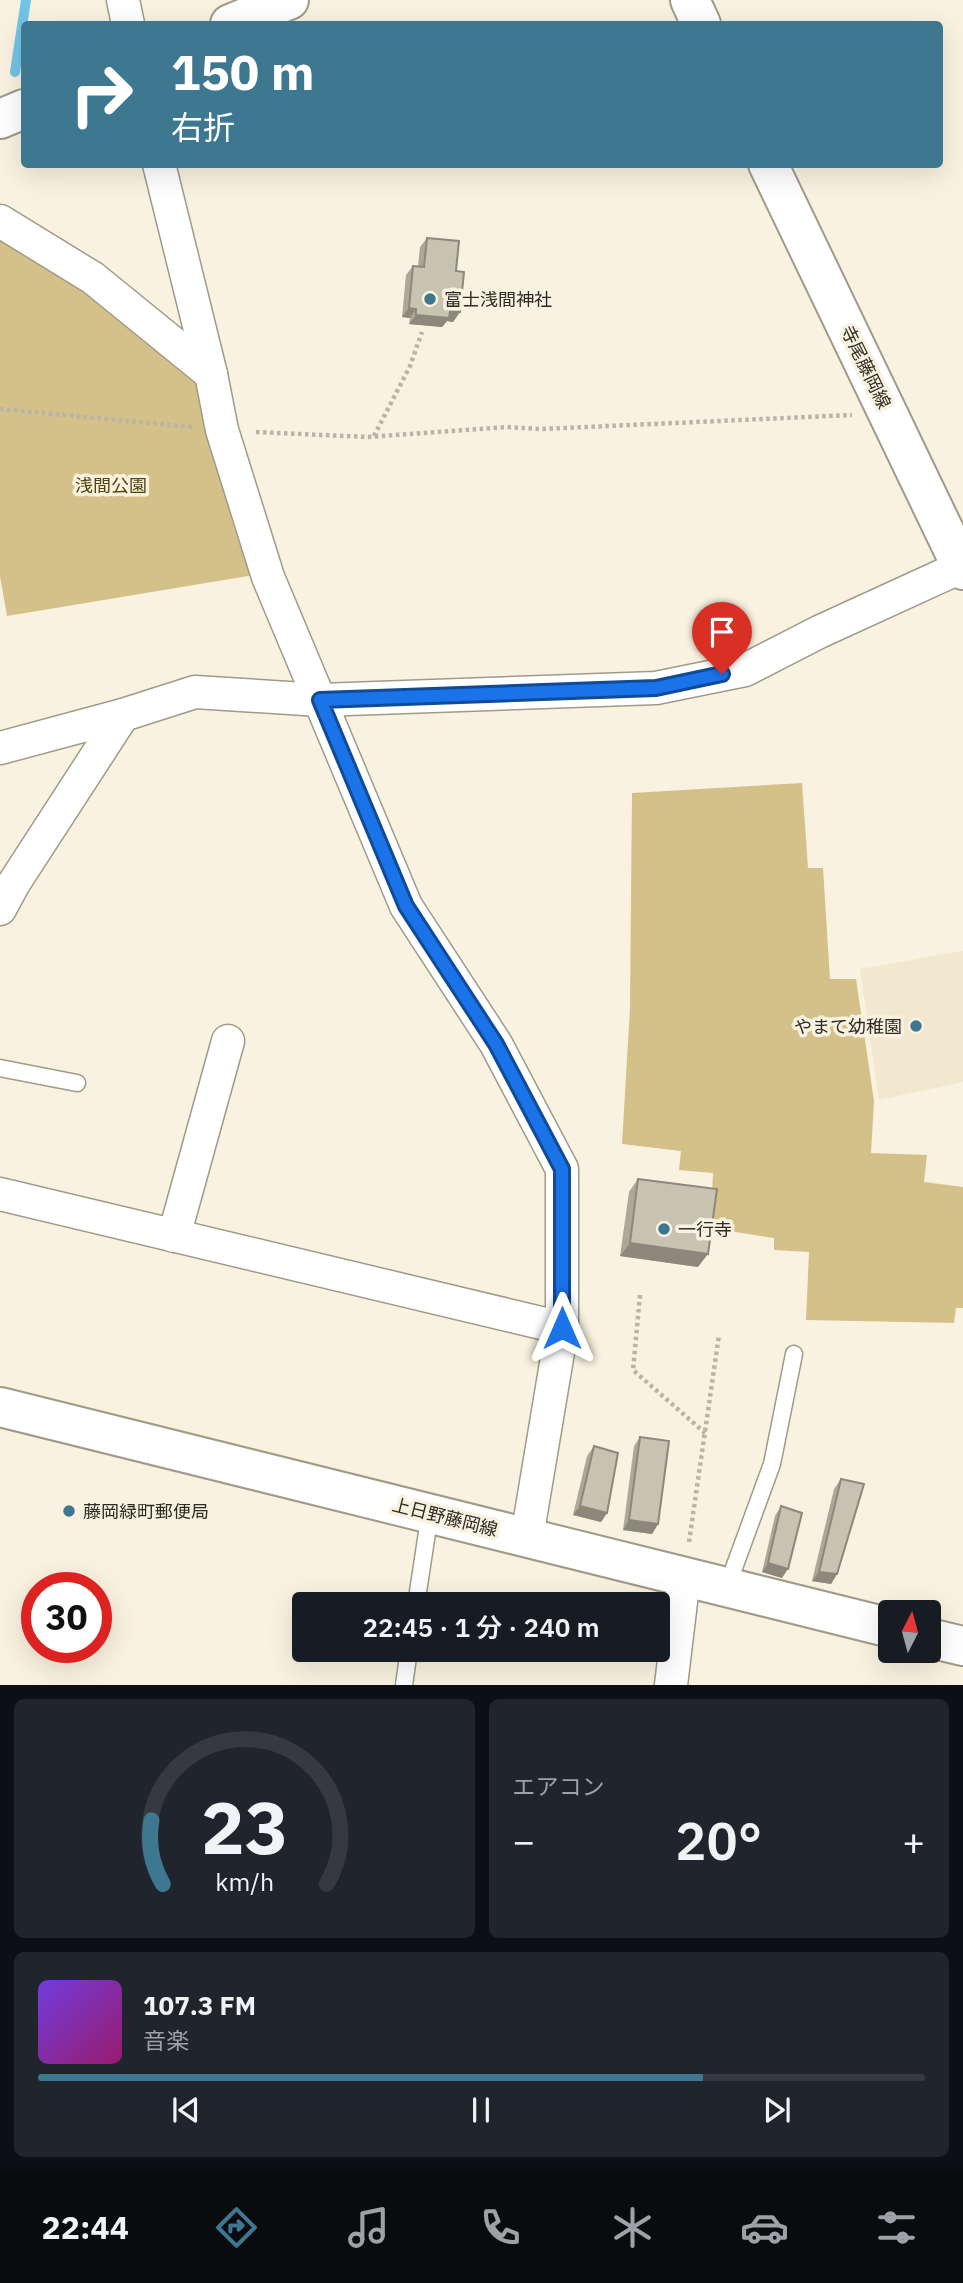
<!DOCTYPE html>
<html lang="ja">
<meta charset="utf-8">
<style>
:root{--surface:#171b24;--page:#20242c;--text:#f1f3f6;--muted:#9ea1a6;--line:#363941;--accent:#3d7890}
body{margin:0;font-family:"IBM Plex Sans","Noto Sans JP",sans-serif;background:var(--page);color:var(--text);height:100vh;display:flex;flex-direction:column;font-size:26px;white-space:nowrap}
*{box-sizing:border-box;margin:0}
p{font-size:23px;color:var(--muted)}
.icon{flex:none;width:38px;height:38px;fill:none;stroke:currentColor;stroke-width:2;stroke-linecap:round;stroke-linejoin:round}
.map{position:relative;height:1685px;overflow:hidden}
.sheet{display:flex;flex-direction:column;gap:14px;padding:14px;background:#0d0f14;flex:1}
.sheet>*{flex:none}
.banner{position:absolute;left:21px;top:21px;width:922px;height:147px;border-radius:7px;box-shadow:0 7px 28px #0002;background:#3d7890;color:#fff;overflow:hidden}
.needle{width:46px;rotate:6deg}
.buttons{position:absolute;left:878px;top:1600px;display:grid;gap:14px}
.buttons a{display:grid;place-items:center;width:63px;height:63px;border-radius:7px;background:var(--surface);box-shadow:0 7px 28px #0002;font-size:35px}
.speed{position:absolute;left:21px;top:1572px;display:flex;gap:14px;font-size:35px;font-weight:700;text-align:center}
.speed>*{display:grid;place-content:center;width:91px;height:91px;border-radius:50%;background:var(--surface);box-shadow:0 7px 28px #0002;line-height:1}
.speed .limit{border:10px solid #d22;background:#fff;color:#111}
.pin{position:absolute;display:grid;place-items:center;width:60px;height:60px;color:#fff;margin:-72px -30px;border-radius:50% 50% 50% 0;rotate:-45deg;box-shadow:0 0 7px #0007}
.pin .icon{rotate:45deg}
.me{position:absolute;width:77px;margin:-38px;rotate:0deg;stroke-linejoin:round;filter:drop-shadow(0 0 5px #0008)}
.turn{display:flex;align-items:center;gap:24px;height:147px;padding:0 35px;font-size:32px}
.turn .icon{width:91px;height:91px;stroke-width:2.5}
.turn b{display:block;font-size:49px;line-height:60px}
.big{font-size:52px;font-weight:600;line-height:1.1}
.sheet .card{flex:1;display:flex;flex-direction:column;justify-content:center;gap:10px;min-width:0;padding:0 24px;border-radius:10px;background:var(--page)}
.sheet .dial{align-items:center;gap:0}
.dial svg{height:182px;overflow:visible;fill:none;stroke:var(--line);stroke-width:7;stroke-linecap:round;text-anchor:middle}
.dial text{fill:var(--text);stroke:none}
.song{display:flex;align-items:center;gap:21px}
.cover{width:84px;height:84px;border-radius:10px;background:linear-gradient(135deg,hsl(260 70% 55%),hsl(320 70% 35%))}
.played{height:7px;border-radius:4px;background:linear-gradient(90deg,var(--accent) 75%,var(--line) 75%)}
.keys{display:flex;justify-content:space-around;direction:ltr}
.heat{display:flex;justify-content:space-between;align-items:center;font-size:38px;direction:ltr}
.sheet .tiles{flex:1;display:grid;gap:14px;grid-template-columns:1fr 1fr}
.card:last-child{grid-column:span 2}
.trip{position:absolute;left:292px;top:1592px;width:378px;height:70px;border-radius:7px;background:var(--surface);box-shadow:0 7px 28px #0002;font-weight:600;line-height:70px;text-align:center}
.tab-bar{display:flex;height:112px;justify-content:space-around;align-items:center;background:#090b0e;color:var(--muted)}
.tab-bar .icon{width:49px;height:49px}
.tab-bar .selected{color:var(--accent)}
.tab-bar b{font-size:32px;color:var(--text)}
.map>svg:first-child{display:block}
</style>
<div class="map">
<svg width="963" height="1685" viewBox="0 0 963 1685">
<rect width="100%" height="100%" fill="#f9f2e0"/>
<!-- built -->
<path fill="#f1e8cf" d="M963 951V1082L879 1100 860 969Z"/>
<!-- green -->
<g fill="#d4c089">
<path d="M0 232 93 294 200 384 254 575 7 616 0 576Z"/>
<path d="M802 783 808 868H823L830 979H856L874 1101 871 1153 927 1155 924 1182 963 1187V1308H956L954 1323 806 1320 809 1252 774 1250V1238L710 1228 713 1173 679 1170 681 1151 622 1144 630 1008 632 793Z"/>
</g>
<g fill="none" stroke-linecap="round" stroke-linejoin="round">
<!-- stream -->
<path stroke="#73c4e6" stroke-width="10" d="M15 72 26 0"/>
<defs>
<g id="service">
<path d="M0 1068 77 1083"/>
<path d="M727 1587 772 1464 794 1354"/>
<path d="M416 1605 430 1513"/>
<path d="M404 1685 409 1650"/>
</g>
<g id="minor">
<path d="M123 0 128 24"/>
<path d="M159 164 211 374 222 430 268 577 406 906 496 1044 562 1169V1328L527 1537"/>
<path d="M0 221 93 278 211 374"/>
<path d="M0 748 123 715 195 692 320 700 656 688 745 670 819 632 961 567"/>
<path d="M0 909 14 883 123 715"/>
<path d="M0 1194 562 1328"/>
<path d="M174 1236 228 1041"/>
<path d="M671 1685 684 1577"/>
</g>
<g id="tertiary">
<path d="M230 24 289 0"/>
<path d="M0 119 24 109"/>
</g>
<g id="secondary">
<path d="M0 1407 891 1628"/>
<path d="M929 1638 963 1646"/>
</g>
<g id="primary">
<path d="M690 0 701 24"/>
<path d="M768 164 963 570"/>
</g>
</defs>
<!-- service casing -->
<use href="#service" stroke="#a09a89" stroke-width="19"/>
<!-- minor casing -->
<use href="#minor" stroke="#a09a89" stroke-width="35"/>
<!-- tertiary casing -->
<use href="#tertiary" stroke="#a09a89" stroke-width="42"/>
<!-- secondary casing -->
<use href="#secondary" stroke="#a09a89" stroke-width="42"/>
<!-- primary casing -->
<use href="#primary" stroke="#a09a89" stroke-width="42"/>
<!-- path -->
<g stroke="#b9b4a5" stroke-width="4.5" stroke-dasharray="3.5 3.5" stroke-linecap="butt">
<path d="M0 409 192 427"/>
<path d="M256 432 368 437 506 427 541 429 852 415"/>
<path d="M374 436 410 366 422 332"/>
<path d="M640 1295 633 1370 705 1433"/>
<path d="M689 1542 719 1335"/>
</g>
<!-- service -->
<use href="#service" stroke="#fff" stroke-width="16"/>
<!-- minor -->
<use href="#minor" stroke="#fff" stroke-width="32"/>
<!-- tertiary -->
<use href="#tertiary" stroke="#fff" stroke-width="38"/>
<!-- secondary -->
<use href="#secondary" stroke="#fff" stroke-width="38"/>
<!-- primary -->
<use href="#primary" stroke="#fff" stroke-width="38"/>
</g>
<!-- wall -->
<g fill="#aca797">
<path d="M427 238 456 271 460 312 453 322 447 321 442 327 409 324 410 318 402 317 406 275 413 266H418L420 247Z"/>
<path d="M638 1179 698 1267 620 1256 629 1192Z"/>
<path d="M640 1437 658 1524 652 1534 623 1530 634 1446Z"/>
<path d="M594 1446 607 1513 601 1522 573 1515 587 1456Z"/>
<path d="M841 1479 837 1574 831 1584 812 1581 834 1489Z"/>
<path d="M781 1506 782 1578 762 1572 775 1516Z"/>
</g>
<!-- shaded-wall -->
<g fill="#8c887b">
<path d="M409 308 416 309 410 318 402 317Z"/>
<path d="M450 311 460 312 453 322 447 321 442 327 409 324 416 315Z"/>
<path d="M630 1243 708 1254 698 1267 620 1256Z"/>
<path d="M580 1506 607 1513 601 1522 573 1515Z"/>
<path d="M629 1520 658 1524 652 1534 623 1530Z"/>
<path d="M768 1563 788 1569 782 1578 762 1572Z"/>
<path d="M819 1572 837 1574 831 1584 812 1581Z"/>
</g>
<!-- building -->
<g fill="#c8c2b0" stroke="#8c887b" stroke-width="2">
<path d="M427 238 459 241 456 271 464 272 460 312 450 311 449 318 416 315V309L409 308 413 266 424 267Z"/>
<path d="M638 1179 717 1189 708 1254 630 1243Z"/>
<path d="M640 1437 669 1441 658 1524 629 1520Z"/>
<path d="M594 1446 618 1453 607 1513 580 1506Z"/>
<path d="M841 1479 864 1484 837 1574 819 1572Z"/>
<path d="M781 1506 802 1513 788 1569 768 1563Z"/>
</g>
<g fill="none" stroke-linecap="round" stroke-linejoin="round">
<defs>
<path id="route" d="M562 1328V1169L496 1044 406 906 320 700 656 688 722 674"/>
</defs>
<!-- route casing -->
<use href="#route" stroke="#114b97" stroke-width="18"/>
<!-- route -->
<use href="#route" stroke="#1a73e8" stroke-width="12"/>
</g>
<!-- markers -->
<g fill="#3d7890" stroke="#f9f2e0" stroke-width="2.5">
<circle cx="430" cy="299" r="7"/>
<circle cx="916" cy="1026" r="7"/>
<circle cx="664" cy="1229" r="7"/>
<circle cx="69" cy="1511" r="7"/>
</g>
<g text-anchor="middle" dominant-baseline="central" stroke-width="7" stroke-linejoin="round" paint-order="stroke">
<!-- poi labels -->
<g font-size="18" fill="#2d2b24" stroke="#f9f2e0" text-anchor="start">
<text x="444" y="299">富士浅間神社</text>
<text x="902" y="1026" text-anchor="end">やまて幼稚園</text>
<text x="678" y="1229">一行寺</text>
<text x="83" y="1511">藤岡緑町郵便局</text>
</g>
<!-- street labels -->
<g font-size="18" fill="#2d2b24" stroke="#f9f2e0">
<text transform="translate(866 367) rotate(64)">寺尾藤岡線</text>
<text transform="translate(445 1517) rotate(14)">上日野藤岡線</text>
</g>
<!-- park labels -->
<g font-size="18" fill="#53430a" stroke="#f9f2e0">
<text x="111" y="485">浅間公園</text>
</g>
</g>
</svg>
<div class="buttons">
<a><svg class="needle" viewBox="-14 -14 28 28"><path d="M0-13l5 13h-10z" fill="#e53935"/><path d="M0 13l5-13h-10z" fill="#9ea1a6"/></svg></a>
</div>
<div class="speed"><div class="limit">30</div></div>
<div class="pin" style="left:722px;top:674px;background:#d93025"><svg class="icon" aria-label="arrive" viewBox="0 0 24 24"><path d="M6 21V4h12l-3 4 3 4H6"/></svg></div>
<svg class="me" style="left:562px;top:1328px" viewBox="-20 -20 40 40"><path d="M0-17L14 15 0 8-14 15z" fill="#1a73e8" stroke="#fff" stroke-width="4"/></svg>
<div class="trip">22:45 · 1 分 · 240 m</div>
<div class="banner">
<div class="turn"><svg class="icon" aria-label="right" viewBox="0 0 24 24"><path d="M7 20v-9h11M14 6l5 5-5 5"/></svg><div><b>150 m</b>右折</div></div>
</div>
</div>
<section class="sheet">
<div class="tiles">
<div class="card dial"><svg viewBox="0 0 100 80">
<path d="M14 69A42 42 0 1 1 86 69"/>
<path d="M14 69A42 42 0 0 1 9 41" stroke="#3d7890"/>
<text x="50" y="56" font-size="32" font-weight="700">23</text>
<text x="50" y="72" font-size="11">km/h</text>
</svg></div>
<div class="card"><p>エアコン</p>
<div class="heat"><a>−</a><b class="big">20°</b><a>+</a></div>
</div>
<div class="card">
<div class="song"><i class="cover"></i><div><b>107.3 FM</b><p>音楽</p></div></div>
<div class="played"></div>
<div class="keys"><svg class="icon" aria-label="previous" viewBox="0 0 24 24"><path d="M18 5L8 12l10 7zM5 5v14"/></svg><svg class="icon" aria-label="pause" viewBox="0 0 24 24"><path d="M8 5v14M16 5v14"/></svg><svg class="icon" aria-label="next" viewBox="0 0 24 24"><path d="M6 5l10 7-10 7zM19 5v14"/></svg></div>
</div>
</div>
</section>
<nav class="tab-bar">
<b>22:44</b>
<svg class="icon selected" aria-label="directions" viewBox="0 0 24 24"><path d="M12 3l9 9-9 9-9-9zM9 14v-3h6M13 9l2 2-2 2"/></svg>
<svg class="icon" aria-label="music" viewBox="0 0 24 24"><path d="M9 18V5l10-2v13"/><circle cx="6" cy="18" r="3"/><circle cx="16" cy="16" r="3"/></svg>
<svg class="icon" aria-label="phone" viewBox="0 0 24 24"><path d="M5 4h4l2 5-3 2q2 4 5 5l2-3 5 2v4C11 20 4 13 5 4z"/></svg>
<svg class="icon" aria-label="climate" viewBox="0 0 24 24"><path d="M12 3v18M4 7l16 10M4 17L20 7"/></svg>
<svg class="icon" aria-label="car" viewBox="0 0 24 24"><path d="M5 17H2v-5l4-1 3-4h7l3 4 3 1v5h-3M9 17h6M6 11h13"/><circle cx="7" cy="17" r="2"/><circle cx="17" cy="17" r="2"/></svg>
<svg class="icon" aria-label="filters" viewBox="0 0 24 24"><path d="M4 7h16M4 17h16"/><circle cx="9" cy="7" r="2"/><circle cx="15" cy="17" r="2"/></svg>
</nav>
